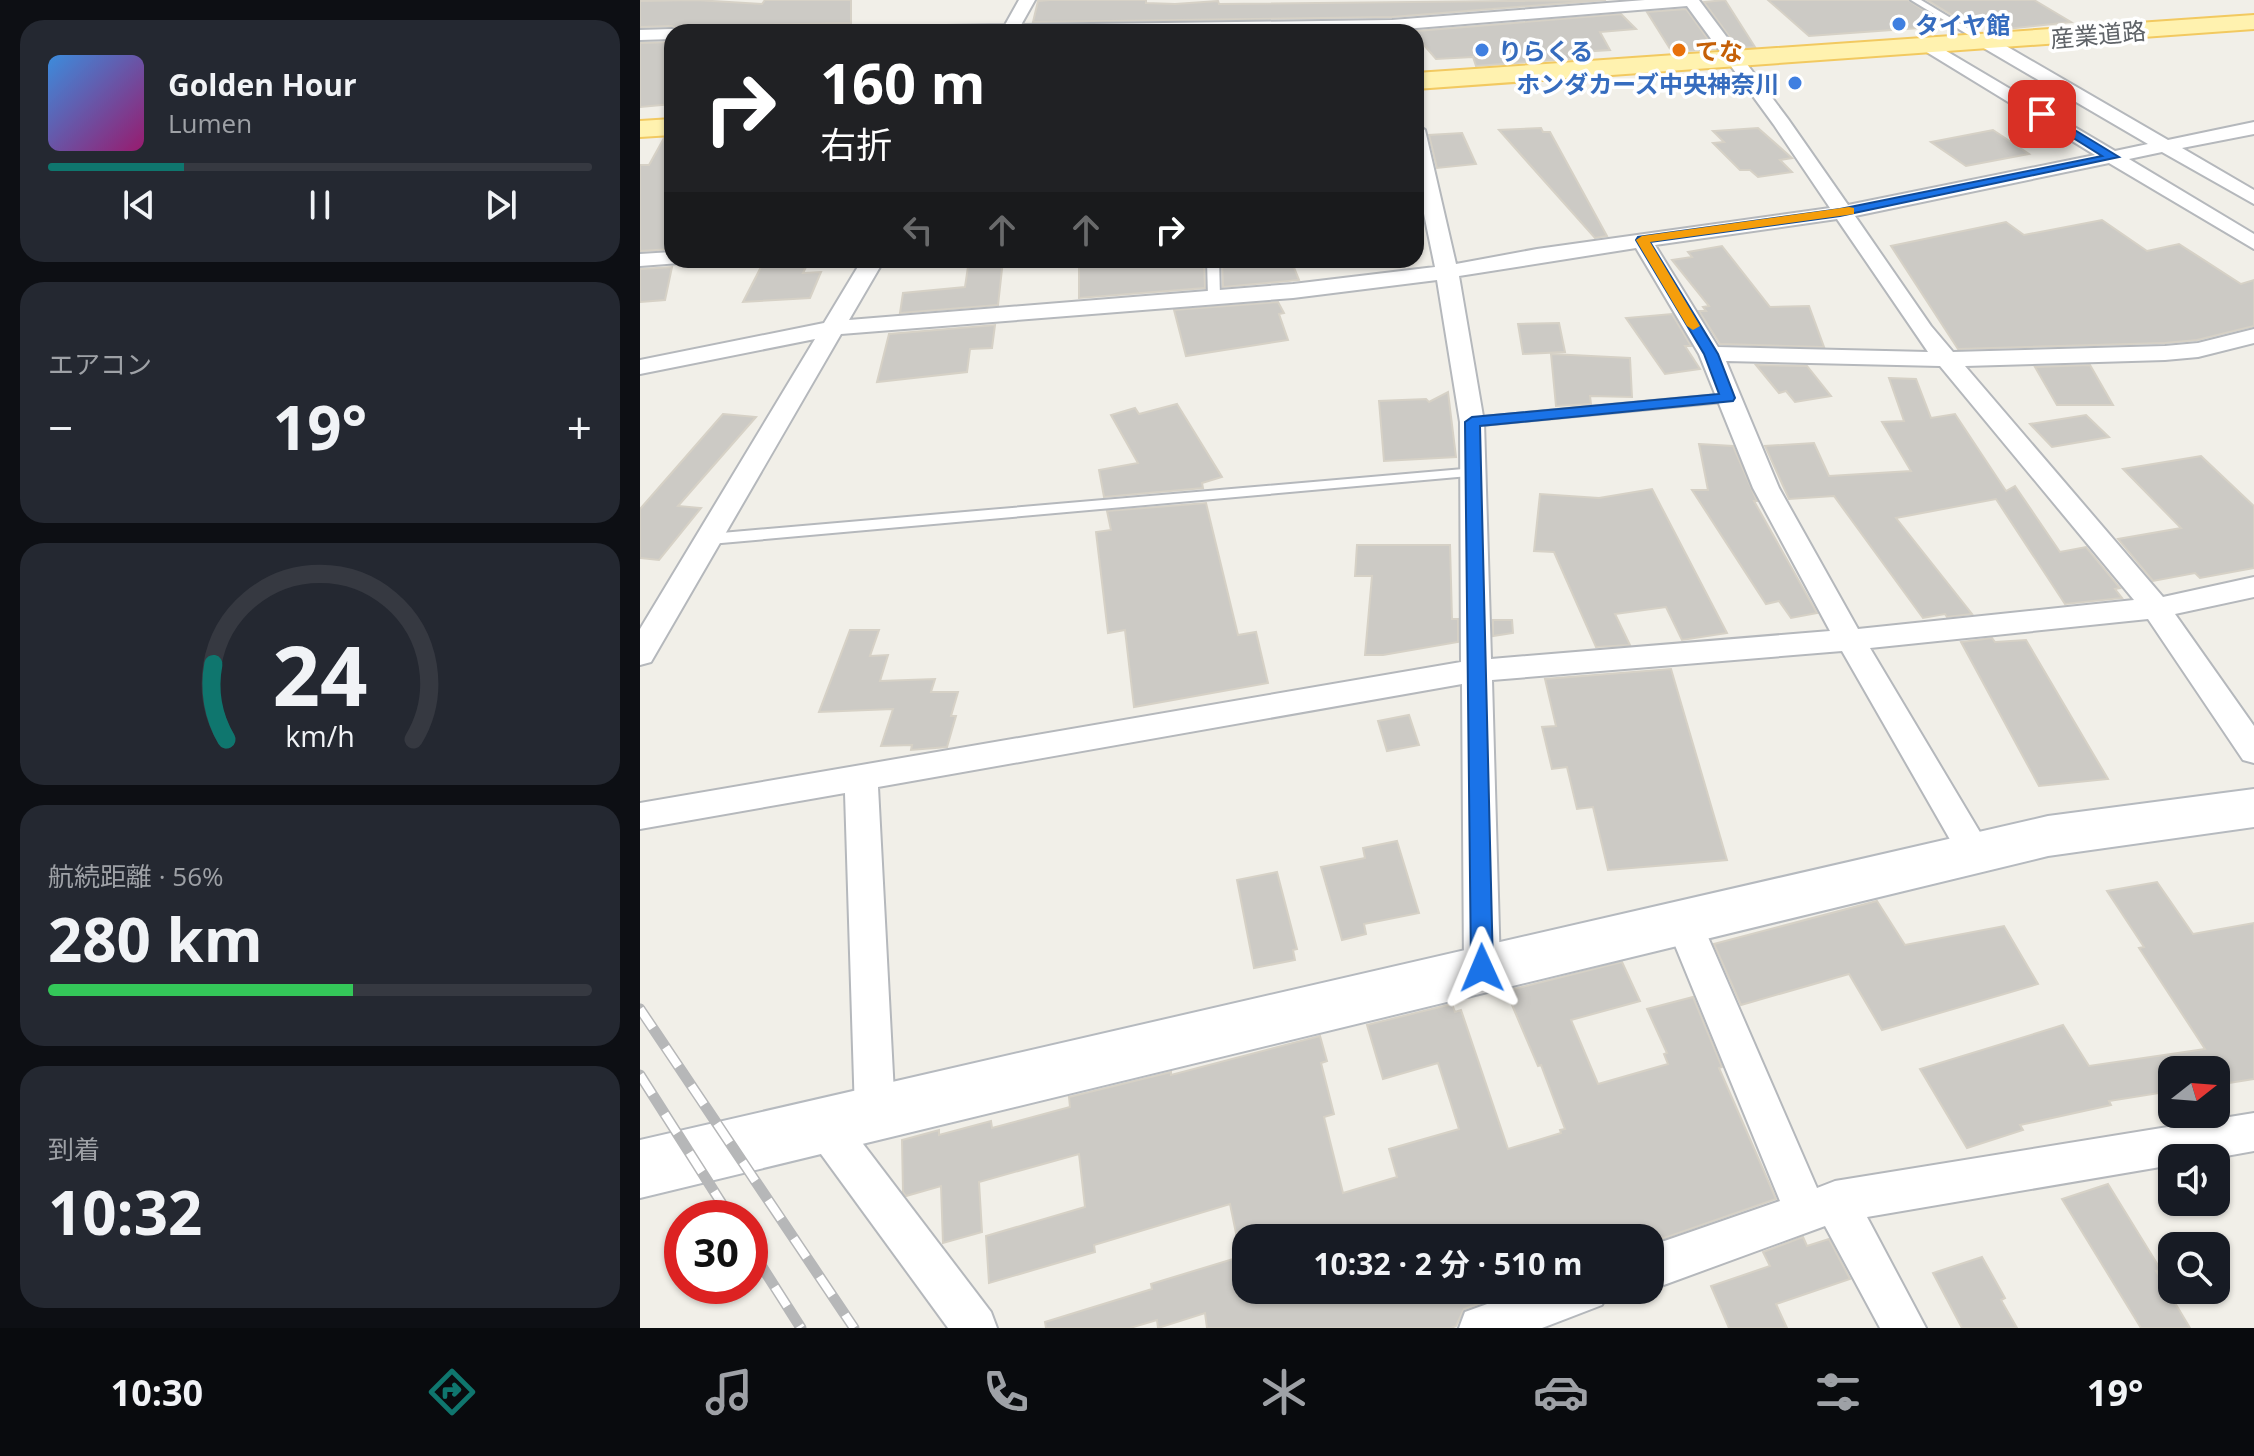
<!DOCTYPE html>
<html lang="ja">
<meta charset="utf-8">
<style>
:root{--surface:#171b24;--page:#242831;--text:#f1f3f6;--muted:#9ea1a6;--line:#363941;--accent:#0f766e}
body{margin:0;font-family:"Open Sans","Noto Sans JP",sans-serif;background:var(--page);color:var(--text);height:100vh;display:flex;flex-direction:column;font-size:30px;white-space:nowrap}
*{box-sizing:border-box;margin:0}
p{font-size:26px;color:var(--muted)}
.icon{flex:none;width:44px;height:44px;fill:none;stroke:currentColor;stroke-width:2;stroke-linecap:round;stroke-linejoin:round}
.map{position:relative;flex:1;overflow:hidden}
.panel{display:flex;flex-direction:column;gap:20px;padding:20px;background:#0d0f14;width:640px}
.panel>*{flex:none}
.hud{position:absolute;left:24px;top:24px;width:760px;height:244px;border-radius:24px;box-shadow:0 2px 6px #0004;background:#202124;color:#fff;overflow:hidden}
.needle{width:52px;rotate:73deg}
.controls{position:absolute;left:1518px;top:1056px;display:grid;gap:16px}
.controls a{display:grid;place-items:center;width:72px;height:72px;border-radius:16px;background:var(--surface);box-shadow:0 2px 6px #0004;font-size:40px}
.speed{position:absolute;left:24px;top:1200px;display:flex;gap:16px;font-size:40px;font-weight:700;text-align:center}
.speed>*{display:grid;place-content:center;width:104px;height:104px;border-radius:50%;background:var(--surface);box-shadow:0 2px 6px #0004;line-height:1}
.speed .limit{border:12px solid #d22;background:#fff;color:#111}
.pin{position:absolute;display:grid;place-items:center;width:68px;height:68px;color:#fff;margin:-34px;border-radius:16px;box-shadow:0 4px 12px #0006}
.me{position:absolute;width:88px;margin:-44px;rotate:359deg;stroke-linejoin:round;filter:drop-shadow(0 0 6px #0008)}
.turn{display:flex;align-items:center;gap:28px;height:168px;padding:0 24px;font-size:36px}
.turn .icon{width:104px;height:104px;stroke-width:2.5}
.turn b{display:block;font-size:56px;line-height:68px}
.lanes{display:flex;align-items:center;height:76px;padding:0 24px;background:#0003;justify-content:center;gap:40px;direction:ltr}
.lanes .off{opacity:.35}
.big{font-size:60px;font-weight:700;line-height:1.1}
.panel .card{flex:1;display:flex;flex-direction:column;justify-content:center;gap:12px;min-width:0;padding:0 28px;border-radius:24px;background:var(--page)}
.panel .dial{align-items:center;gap:0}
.dial svg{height:208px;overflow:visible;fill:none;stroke:var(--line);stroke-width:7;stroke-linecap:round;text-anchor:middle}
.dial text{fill:var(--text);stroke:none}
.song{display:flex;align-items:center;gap:24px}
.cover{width:96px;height:96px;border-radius:12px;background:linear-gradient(135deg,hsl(210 70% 55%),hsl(320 70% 35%))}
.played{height:8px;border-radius:4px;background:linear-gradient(90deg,var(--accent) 25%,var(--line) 25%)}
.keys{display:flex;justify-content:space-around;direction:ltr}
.heat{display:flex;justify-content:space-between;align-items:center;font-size:44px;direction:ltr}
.charge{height:12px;border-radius:6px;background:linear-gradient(90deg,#34c759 56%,var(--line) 0)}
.trip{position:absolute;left:592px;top:1224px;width:432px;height:80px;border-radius:24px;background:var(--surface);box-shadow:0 2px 6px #0004;font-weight:700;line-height:80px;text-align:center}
.tab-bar{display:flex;height:128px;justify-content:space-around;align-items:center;background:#090b0e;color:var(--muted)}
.tab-bar .icon{width:56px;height:56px}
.tab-bar .current{color:var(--accent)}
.tab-bar b{font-size:36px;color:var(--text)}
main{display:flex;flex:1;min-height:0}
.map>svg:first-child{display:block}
</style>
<main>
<section class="panel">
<div class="card">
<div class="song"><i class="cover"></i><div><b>Golden Hour</b><p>Lumen</p></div></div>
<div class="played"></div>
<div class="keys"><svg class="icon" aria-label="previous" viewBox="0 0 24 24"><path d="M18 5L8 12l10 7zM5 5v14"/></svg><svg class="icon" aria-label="pause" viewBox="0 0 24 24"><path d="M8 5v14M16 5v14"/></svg><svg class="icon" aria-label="next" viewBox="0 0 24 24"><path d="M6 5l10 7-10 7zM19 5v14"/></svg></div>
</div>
<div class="card"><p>エアコン</p>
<div class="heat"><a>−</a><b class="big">19°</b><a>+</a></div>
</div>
<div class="card dial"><svg viewBox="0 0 100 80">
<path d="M14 69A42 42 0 1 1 86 69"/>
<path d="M14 69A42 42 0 0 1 9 40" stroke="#0f766e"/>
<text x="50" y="56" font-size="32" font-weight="700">24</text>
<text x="50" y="72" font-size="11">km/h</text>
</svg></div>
<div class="card"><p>航続距離 · 56%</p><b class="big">280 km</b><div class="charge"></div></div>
<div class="card"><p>到着</p><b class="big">10:32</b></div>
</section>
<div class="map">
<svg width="1614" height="1328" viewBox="0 0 1614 1328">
<rect width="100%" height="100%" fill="#f1efe8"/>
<!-- building -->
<g fill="#cccac5" stroke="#d6d1c6" stroke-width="2">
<path d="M56 0 122 4 125 0H211V23L108 25 104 30 42 32 32 26 0 27V1Z"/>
<path d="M410 0H506V3L535 4 578 1 579 4 966 0 752 17 393 22 398 1Z"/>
<path d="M1085 0 1115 47 1098 48 1064 2Z"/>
<path d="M1128 0H1268L1308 26 1169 36Z"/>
<path d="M1287 0H1394L1431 22 1366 29 1354 22 1328 25Z"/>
<path d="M1046 9 1075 49 1032 52 1007 12Z"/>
<path d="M981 14 996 29 960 32 970 50 938 52 941 58 836 66 833 57 796 59 776 36V32H764Z"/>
<path d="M32 42V104L0 107V43Z"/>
<path d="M901 128 903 132H910L967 236 955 238 859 130Z"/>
<path d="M1118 128 1152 158 1140 160 1152 172 1118 177 1110 170H1100L1073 143 1084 142 1073 131Z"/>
<path d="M1353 130 1389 154 1326 166 1291 142Z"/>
<path d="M822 133 836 164 797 168 789 135Z"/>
<path d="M24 138H32V249L0 251V165H9Z"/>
<path d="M1462 220 1507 251 1539 244 1601 284 1614 280V326L1557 340 1525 343 1318 349 1251 246 1366 222 1384 235Z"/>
<path d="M1082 246 1130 307 1169 306 1184 347 1080 344 1059 311H1066L1063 307 1069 306 1032 260 1052 257 1048 252Z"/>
<path d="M329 260H363L358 305 260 313 263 293 325 287Z"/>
<path d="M439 260H564L565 288 439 298Z"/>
<path d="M609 260H651L659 280 583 287 582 262Z"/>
<path d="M168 263 163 273 181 272 170 298 103 302 122 265Z"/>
<path d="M32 267 25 300 0 302V269Z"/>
<path d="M638 302 644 313 639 314 648 340 546 356 534 310Z"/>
<path d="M1032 314 1051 346H1045L1060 369 1025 374 986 318Z"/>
<path d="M919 323 925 352 883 354 878 324Z"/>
<path d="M355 325 352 348 330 349 327 372 237 382 249 334Z"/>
<path d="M911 354 990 358 992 397 950 396 951 404 916 406Z"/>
<path d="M1116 365 1167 366 1191 396 1155 402 1146 391 1139 393Z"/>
<path d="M1450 365 1473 405H1417L1395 367Z"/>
<path d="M1249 378 1276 379 1291 418 1315 414 1366 491 1375 486 1420 552 1446 547 1480 588 1475 589 1482 598 1425 604 1356 499 1256 518 1332 614 1307 617 1305 614 1283 618 1194 496 1149 499 1125 446 1174 443 1189 476 1271 471 1242 422 1264 421Z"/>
<path d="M808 392 816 457 744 461 739 401 786 399 789 402Z"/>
<path d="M537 404 582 477 562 483 563 488 464 497 459 470 498 463 471 415 495 408 499 414Z"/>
<path d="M83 414 116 417 38 506 61 508 19 560 0 558V509Z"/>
<path d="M1446 415 1469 437 1412 447 1390 424Z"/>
<path d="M1059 444 1093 446 1117 501H1114L1177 613 1151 618 1139 601 1126 604 1052 490H1068Z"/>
<path d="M1561 456 1614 506V568L1560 578 1555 573 1513 581 1478 539 1541 528 1483 469Z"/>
<path d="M1012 489 1087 633 1042 640 1026 607 975 614 990 645 956 647 914 552 894 551 900 494 959 498Z"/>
<path d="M566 503 598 635 616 632 628 683 494 707 485 630 468 633 456 532 471 530 467 511Z"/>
<path d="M717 545H810L812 619H818V642L743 655H725L732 576H715Z"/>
<path d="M853 620H872L873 633 853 636Z"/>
<path d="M210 630H239L230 656 248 655 240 681 295 679 291 692H318L311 716H316L307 747 271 750 272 745 241 746 253 709 179 712Z"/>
<path d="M1352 638 1355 642 1386 640 1468 779 1399 786 1321 642Z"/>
<path d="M1031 669 1087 860 968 870 953 807 937 809 927 767 912 769 902 727 916 726 905 679Z"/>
<path d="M769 715 779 745 747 751 738 721Z"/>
<path d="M757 841 779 913 724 924 726 934 702 940 681 867 725 858 723 848Z"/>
<path d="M637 872 657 949 653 950 655 960 614 968 597 880Z"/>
<path d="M1517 882 1553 934 1614 923V1079L1576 1085V1070H1532V1091L1469 1101 1471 1105 1380 1125 1383 1130 1327 1148 1280 1069 1423 1025 1449 1066 1565 1049 1499 948 1504 947 1467 891Z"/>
<path d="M1237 901 1265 945 1364 926 1398 984 1242 1030 1209 974 1101 1005 1074 944Z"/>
<path d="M982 962 1000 1001 931 1020 958 1084 1028 1064 1024 1054 1027 1053 1007 1009 1053 997 1082 1067 1079 1068 1136 1199 1010 1243V1238H597L590 1204 454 1245 455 1252 349 1283 346 1236 445 1207 439 1154 339 1182 342 1232 303 1243 301 1186 266 1196 263 1192 262 1140 299 1130V1135L351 1121 352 1128 430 1107 429 1097 531 1072V1075L680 1036 687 1061 681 1063 694 1114 684 1117 703 1193 757 1177 749 1149 819 1129 798 1063 743 1079 727 1025 812 1004 815 1012 821 1010 868 1149 921 1133 920 1130 925 1129 901 1065 898 1066 866 991Z"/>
<path d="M1468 1184 1521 1270 1516 1271 1550 1328H1501L1422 1199Z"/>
<path d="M1163 1237 1167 1246 1189 1239 1210 1279 1136 1304 1147 1328H1089L1071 1286 1130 1266 1123 1252Z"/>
<path d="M606 1255V1290H877L824 1309 816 1326 811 1328H567L565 1313 518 1328 517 1320 490 1328H406L405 1322 512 1289 511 1284Z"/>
<path d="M1342 1257 1365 1298 1361 1300 1377 1328H1322L1293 1273Z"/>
</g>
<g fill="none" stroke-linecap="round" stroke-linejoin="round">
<defs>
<g id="lane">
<path d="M1271 0H1281L1352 43 1345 45Z"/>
<path d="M567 260H579L580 297 574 301 568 297Z"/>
<path d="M1088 394 1094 398 1093 401 832 426 825 422 832 418Z"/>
<path d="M835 468 842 472 840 475 70 544 63 539 70 534Z"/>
</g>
<g id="street">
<path d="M379 0H395L381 25 752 20 1005 0H1059L1148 119 1208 205 1455 155 1285 51 1283 47 1285 43 1291 42 1475 151 1508 144 1342 47 1340 43 1342 39H1354L1528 140 1614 122V134L1542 148 1614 190V204L1522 152 1489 159 1614 234V249L1469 163 1215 216 1291 326 1313 352 1525 346 1558 343 1614 329V343L1558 357 1525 360 1325 366 1523 597 1614 577V597L1535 614 1614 726V763L1603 760 1508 619 1230 648 1353 854 1348 864 1336 868 1324 864 1202 651 852 680 860 968 855 979 842 984 829 979 824 968 822 684 238 787 255 1113 249 1126 235 1132 221 1126 215 1113 205 793 0 829V803L821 662 820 422 797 280 653 298 201 334 11 662 0 665V629L175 339 0 374V360L184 323 222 260H244L209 320 653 284 795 267 776 175V124L785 130 816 264 897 249 1190 208 1134 125 1047 6 752 30 238 32 246 27 365 25ZM1197 219 1288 352 1078 347 1015 245ZM996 248 1059 354 1113 488 1190 631 851 659 844 422 819 276ZM1086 361 1300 366 1494 600 1218 629 1139 488Z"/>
<path d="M32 29 39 32H32V39L0 40V30Z"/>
<path d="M32 252V260H41L40 263 0 266V254Z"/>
<path d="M1043 906 1056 910 1061 921 1177 1188 1195 1181 1614 1113V1151L1575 1158H1532V1165L1227 1217 1286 1328H1240L1185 1226 1010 1290V1246L1140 1201 1025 921 1030 910Z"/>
<path d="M184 1106 198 1111 351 1312 357 1328H308L170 1139 164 1125 170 1111Z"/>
<path d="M886 1290H969L962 1305 902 1328H819L825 1312Z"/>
</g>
<path id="secondary" d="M1614 789V827L1408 856 0 1198V1140L1408 816Z"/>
<g id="primary">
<path d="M1614 15V29L776 89V73Z"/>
<path d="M32 119V135L0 137V121Z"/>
</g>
</defs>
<!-- lane casing -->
<use href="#lane" stroke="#b5b8bc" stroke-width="4"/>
<!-- street casing -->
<use href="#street" stroke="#b5b8bc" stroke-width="4"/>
<!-- secondary casing -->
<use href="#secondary" stroke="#b6babf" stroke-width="4"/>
<!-- primary casing -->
<use href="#primary" stroke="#f2c960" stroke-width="4"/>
<!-- lane -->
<use href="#lane" fill="#fff" fill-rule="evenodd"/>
<!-- street -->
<use href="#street" fill="#fff" fill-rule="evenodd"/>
<!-- secondary -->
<use href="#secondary" fill="#fff" fill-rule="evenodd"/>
<!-- primary -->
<use href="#primary" fill="#fff2af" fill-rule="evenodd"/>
<defs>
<g id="rail">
<path d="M0 1009 214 1328"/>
<path d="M0 1075 91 1218"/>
<path d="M110 1248 161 1328"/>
</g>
</defs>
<!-- rail casing -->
<use href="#rail" stroke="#b6b7b8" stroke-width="11"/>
<!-- rail -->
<use href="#rail" stroke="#fff" stroke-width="8" stroke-dasharray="23" stroke-linecap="butt"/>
</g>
<!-- route -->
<path fill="#1a73e8" stroke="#114b97" stroke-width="2" d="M1398 112H1405L1479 157 1200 216 1010 242 1078 354 1095 398 1093 401 840 426 853 968 850 975 842 978 834 975 831 968 825 422 832 417 1079 394 1064 354 996 240 998 237 1200 209 1462 156 1398 116Z"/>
<!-- slow -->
<path fill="#f59e0b" d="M1209 207 1214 208V214L1010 242 1060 326 1053 330 1047 326 996 240 1002 236Z"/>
<!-- markers -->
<g fill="#3f7fe0" stroke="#fff" stroke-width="3">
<circle cx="1259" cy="24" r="8"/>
<circle cx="842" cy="50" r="8"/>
<circle cx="1155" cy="83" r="8"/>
</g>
<circle fill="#e8710a" stroke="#fff" stroke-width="3" cx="1039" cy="50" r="8"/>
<g text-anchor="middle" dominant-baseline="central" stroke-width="7" stroke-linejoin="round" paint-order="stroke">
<!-- far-shop labels -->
<g font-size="24" font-weight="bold" fill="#366cbe" stroke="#fff" text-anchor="start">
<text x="1275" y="24">タイヤ館</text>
<text x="858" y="50">りらくる</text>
<text x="1139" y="83" text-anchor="end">ホンダカーズ中央神奈川</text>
</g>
<!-- far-street labels -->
<g font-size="24" fill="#5f6368" stroke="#fff">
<text transform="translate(1458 34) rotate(-5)">産業道路</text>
</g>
<!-- far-food labels -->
<g font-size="24" font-weight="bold" fill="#c56008" stroke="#fff" text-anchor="start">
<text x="1055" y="50">てな</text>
</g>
</g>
</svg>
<div class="controls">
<a><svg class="needle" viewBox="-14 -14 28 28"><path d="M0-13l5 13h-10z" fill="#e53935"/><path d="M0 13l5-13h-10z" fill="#9ea1a6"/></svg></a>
<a><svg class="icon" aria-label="sound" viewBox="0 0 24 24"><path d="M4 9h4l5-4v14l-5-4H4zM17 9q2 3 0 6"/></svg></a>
<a><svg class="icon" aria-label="search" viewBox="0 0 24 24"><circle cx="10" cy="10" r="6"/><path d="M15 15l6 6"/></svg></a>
</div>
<div class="speed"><div class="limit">30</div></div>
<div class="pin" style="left:1402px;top:114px;background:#d93025"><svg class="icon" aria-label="arrive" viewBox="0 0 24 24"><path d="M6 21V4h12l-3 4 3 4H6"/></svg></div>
<svg class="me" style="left:842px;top:968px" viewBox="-20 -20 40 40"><path d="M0-17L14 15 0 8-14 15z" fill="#1a73e8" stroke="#fff" stroke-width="4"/></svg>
<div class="trip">10:32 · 2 分 · 510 m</div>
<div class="hud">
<div class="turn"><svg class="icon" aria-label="right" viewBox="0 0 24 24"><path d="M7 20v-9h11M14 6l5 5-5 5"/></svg><div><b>160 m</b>右折</div></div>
<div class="lanes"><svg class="icon off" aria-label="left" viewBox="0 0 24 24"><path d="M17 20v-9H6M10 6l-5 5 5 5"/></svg><svg class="icon off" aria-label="ahead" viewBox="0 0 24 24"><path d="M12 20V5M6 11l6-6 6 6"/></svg><svg class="icon off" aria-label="ahead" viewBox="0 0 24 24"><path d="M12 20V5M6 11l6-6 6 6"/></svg><svg class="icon" aria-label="right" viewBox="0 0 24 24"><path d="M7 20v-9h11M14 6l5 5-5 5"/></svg></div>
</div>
</div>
</main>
<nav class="tab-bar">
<b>10:30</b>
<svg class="icon current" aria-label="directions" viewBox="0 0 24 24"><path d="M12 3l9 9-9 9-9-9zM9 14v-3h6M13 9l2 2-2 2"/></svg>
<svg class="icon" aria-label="music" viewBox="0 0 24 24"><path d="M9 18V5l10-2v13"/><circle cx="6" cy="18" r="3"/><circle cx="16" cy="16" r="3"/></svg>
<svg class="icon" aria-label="phone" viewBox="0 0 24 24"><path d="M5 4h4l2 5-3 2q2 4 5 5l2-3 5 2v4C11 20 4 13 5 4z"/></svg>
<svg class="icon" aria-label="climate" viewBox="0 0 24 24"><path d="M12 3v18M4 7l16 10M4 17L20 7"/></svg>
<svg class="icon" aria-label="car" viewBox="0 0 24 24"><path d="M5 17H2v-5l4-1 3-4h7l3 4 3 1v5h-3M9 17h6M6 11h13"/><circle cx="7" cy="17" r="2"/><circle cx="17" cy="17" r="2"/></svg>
<svg class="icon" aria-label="filters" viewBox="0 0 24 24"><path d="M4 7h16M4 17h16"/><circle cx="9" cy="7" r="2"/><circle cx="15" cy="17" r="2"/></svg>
<b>19°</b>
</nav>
